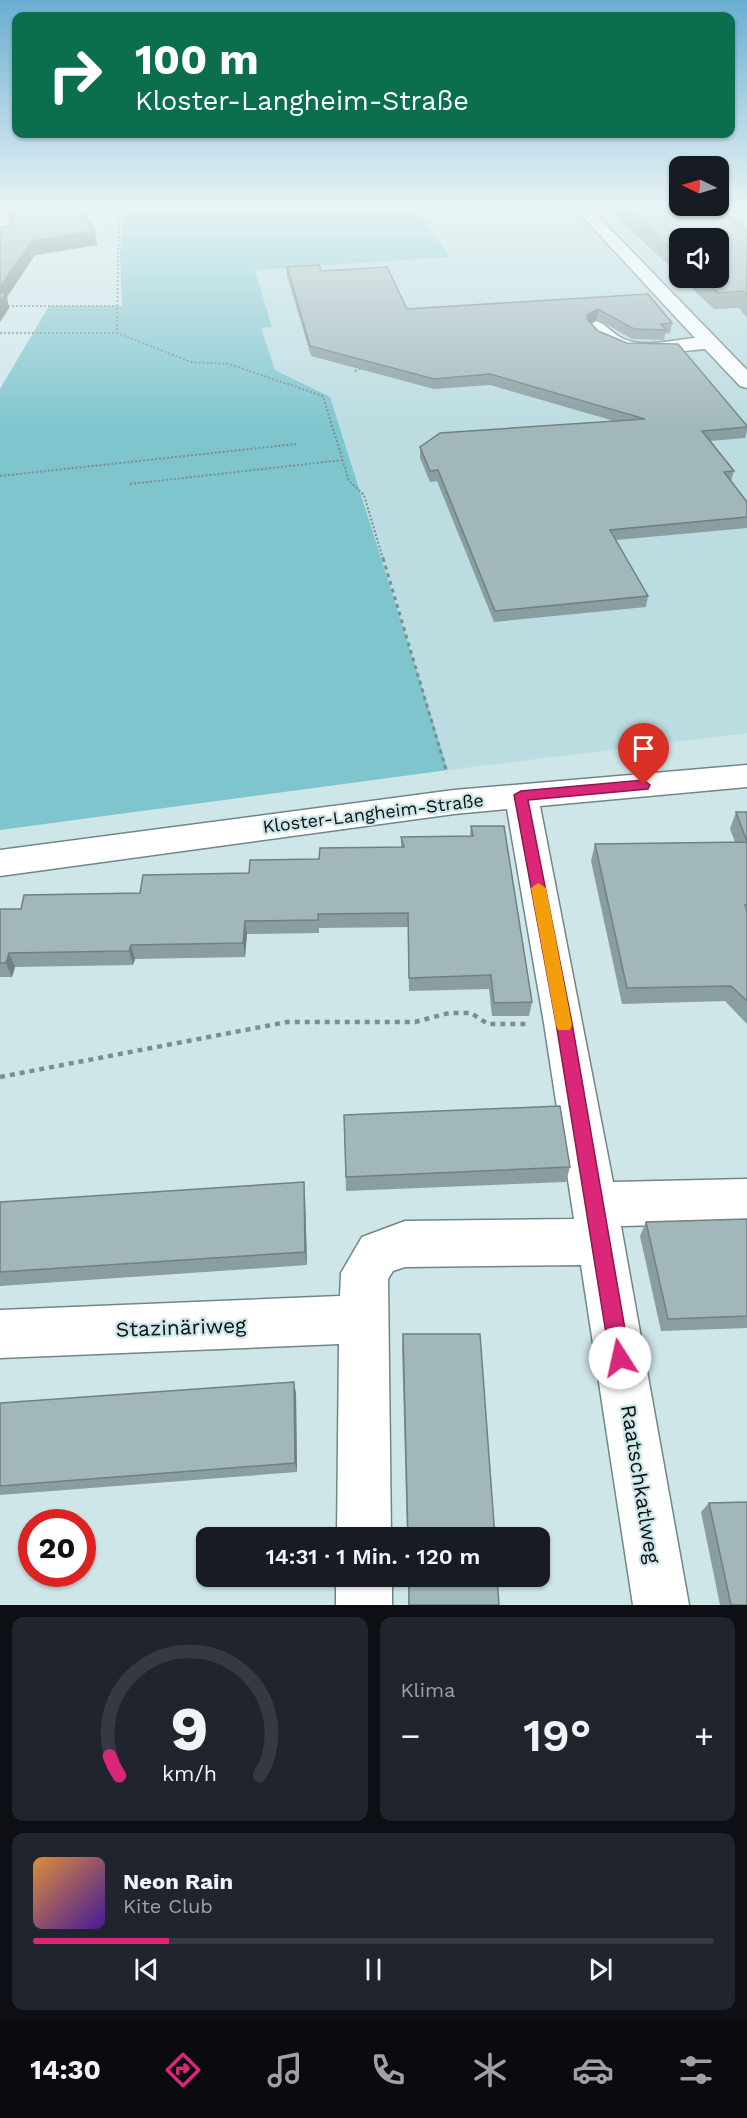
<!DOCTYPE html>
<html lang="de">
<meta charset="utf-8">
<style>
:root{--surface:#171b24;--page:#20242c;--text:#f1f3f6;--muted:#9ea1a6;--line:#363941;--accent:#db2777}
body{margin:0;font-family:"Work Sans",sans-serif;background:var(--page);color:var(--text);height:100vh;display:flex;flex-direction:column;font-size:22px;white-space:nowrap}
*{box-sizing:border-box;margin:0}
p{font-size:20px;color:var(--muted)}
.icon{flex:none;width:33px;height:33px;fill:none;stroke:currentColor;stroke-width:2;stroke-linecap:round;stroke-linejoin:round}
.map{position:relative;height:1605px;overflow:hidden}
.sheet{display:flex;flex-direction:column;gap:12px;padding:12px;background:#0d0f14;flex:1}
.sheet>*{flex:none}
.banner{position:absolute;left:12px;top:12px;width:723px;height:126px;border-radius:12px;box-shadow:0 2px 4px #0004;background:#0b6e4f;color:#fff;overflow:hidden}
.needle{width:39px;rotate:275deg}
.tools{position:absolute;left:669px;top:156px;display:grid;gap:12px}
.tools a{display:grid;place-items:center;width:60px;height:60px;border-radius:12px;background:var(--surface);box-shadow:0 2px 4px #0004;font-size:30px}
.speed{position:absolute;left:18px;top:1509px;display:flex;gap:12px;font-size:30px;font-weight:700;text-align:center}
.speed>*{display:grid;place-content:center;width:78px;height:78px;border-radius:50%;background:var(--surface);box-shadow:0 2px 4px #0004;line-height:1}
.speed .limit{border:9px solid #d22;background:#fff;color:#111}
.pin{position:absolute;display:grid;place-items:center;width:51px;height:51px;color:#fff;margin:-62px -26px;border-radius:50% 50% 50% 0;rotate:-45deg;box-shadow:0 0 6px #0007}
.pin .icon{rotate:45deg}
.me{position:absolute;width:66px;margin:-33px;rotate:350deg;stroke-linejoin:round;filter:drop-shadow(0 0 4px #0008)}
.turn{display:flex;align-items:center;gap:21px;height:126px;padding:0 24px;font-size:27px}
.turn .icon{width:78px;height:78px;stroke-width:2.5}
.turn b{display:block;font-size:42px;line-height:51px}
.big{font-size:45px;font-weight:600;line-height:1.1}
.sheet .widget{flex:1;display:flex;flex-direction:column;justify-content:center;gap:9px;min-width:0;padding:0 21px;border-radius:12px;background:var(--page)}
.sheet .dial{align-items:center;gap:0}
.dial svg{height:156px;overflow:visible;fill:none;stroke:var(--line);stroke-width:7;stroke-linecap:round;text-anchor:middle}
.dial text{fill:var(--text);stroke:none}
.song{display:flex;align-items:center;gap:18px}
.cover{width:72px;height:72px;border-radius:9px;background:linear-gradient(135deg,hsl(30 70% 55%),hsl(260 70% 35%))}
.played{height:6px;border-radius:3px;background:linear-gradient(90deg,var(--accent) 20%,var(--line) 20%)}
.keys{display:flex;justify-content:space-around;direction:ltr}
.heat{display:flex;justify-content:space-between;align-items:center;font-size:33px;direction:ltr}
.sheet .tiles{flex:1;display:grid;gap:12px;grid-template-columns:1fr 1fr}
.widget:last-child{grid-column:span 2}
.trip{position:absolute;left:196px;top:1527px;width:354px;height:60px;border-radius:12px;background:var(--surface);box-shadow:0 2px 4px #0004;font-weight:600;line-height:60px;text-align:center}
.tab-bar{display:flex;height:96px;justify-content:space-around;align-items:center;background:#090b0e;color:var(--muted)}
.tab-bar .icon{width:42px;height:42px}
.tab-bar .on{color:var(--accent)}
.tab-bar b{font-size:27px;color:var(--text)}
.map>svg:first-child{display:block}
</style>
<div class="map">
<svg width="747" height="1605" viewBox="0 0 747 1605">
<rect width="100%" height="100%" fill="#cee6e8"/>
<!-- built -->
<path fill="#bbdce0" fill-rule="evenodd" d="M413 204H747V733L448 770 330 398 275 370 261 328 272 327 255 269 449 257ZM680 238H718V278H680Z"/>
<!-- green -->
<path fill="#7fc5ce" d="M125 204H413L450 257 255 270 272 327 261 328 275 370 330 397 448 770 0 830V389L49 306H122L120 253Z"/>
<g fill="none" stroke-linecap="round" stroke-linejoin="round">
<defs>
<g id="minor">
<path d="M434 204H526L518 209 461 212 437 207Z"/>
<path d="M571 204H586L747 370V388L740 386 705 349C666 352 613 365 587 327L596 321C607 324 613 335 624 339 643 348 674 340 695 338Z"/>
<path d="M0 214 6 216 15 234 13 237 0 240Z"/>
<path d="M747 765V787L540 806 613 1182 747 1179V1223L621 1226 689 1605H633L581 1265 405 1267 393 1271 388 1279 391 1538H337L339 1344 0 1358V1310L340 1296 341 1273 362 1237 405 1221 574 1219 544 1023 507 809 454 814 0 876V850L454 790Z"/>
<rect x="336" y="1576" width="56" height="29"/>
</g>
</defs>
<!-- minor casing -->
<use href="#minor" stroke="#718689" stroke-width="3"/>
<!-- path-far2 -->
<g stroke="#7d8e90" stroke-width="2" stroke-dasharray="2 2" stroke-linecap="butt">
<path d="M119 204 117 333 191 362 229 364 323 396 349 481 364 495 383 559"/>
<path d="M72 205 83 204"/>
<path d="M0 306H118"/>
<path d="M0 333H117"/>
<path d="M355 371 363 367"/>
<path d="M0 476 296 444"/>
<path d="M130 484 343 460"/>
</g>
<!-- path-far1 -->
<path stroke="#7d8e90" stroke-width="3" stroke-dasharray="4 4" stroke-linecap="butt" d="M383 558 447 773"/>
<!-- path -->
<path stroke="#7d8e90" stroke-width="4.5" stroke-dasharray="5 5" stroke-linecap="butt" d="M0 1077 287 1022H415L449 1013H471L488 1024H527"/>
<!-- minor -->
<use href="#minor" fill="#fff" fill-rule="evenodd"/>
</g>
<!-- wall -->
<g fill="#8a9da0">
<path d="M0 204H75L97 245 35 255 7 297 9 308 0 322V227L10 225 12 223 8 215 0 213Z"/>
<path d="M603 204H625L631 209 626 204H680L747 231V318L739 308 714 309 681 278H718L680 238V276Z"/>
<path d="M287 267 321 271 407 309 648 294 672 323 670 333 665 334 664 340 632 339 597 319 590 323 598 331 747 426V431L745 438 710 441 734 471 731 481 747 502V528L616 540 648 596 646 607 494 622 437 481 430 482 420 458V447L614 421 490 385 434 389 311 356 287 276Z"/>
<path d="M736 812H747V1024L725 1001 622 1004 591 861 595 844 735 842 730 829Z"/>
<path d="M471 826 532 1002 529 1016H492L489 989 409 991 408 927 319 928V933L247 934 245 957 135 959 133 965 15 967 12 977H0V909H21L140 893 249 873 319 859 401 847V837L470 836Z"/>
<path d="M344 1115 570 1167 566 1182 346 1191Z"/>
<path d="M305 1196 307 1265 0 1286V1202Z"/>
<path d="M747 1219V1328L661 1331 640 1236 646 1222Z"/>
<path d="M403 1334 495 1538H407L402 1346Z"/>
<path d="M296 1393 297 1472 0 1495V1403Z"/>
<path d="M709 1503 747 1605H720L701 1512Z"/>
<path d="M408 1576H497L499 1605H408Z"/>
</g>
<!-- shaded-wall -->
<g fill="#718082">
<path d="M95 231 97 245 35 255 7 297 9 308 0 322V287L32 241Z"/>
<path d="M598 309 597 319 586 325 587 315Z"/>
<path d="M245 921 247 934 245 957 243 943Z"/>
<path d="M131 945 135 959 133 965 129 951Z"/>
<path d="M9 953 15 967 12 977 6 963Z"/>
<path d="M304 1182 305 1196 307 1265 305 1252Z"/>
<path d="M294 1382 296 1393 297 1472 295 1463Z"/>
</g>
<!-- building -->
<g fill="#a1b7ba" stroke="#718082" stroke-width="1.5">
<path d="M6 204H75L95 231 32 241 0 287V227L10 225 14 219Z"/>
<path d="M621 204H625L631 209 639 204H680V206H717L747 231V296L743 291 718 293 702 278H718V238H680V257Z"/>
<path d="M319 265 321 271 387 267 407 309 648 294 672 323 661 324 666 330 634 329 598 309 587 315V319L598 331 627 343 678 344 747 426V427L702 431 734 471 724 472 747 502V517L610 530 648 596 495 611 438 470 430 471 420 447 440 433 645 419 490 374 434 379 310 346 287 267Z"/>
<path d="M0 293H6L0 301Z"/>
<path d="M736 812H747V905H745L747 912V1001L731 986 627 988 595 844 747 842Z"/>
<path d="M471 826H504L532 1002 494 1003 491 975 409 978 408 913 318 914V920L245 921 243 943 131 945 129 951 9 953 6 963H0V909H21L24 895 140 893 143 875 249 873 250 860 319 859 320 848 404 847 401 837 473 836Z"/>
<path d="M560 1106 570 1167 346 1177 344 1115Z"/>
<path d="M304 1182 305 1252 0 1272V1202Z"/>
<path d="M747 1219V1316L668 1319 646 1222Z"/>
<path d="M403 1334H480L495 1538H408Z"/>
<path d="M294 1382 295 1463 0 1486V1403Z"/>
<path d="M747 1502V1605H731L709 1503Z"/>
<path d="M409 1576H497L499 1605H409Z"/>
</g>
<!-- sky -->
<linearGradient id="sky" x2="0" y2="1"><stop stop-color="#69aed1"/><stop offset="0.48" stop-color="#e9f4f5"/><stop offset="1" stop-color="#e9f4f5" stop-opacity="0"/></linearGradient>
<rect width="747" height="429" fill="url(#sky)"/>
<!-- route -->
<path fill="#db2777" stroke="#8e194d" stroke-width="1.5" d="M644 780 650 785 648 789 528 800 572 1023 630 1358 627 1366 620 1369 613 1366 610 1358 556 1023 514 795 521 791Z"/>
<!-- slow -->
<path fill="#f59e0b" d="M538 883 546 888 572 1025 570 1030H558L556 1025 531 888Z"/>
<g text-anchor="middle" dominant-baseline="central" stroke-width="4.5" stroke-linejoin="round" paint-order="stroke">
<!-- street labels -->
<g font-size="18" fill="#0a1314" stroke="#cee6e8">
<text transform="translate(373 813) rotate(-7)">Kloster-Langheim-Straße</text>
</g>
<!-- near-street labels -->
<g font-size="21" fill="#0a1314" stroke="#cee6e8">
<text transform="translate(181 1327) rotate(-2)">Stazinäriweg</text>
<text transform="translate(641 1484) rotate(81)">Raatschkatlweg</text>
</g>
</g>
</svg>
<div class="tools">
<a><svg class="needle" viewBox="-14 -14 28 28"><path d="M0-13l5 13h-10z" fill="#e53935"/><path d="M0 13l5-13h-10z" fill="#9ea1a6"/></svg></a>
<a><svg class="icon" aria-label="sound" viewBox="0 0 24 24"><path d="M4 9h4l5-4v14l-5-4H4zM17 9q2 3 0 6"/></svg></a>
</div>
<div class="speed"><div class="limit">20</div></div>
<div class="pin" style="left:644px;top:785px;background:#d93025"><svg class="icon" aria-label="arrive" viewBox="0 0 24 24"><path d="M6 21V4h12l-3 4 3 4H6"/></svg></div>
<svg class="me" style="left:620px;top:1358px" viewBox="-20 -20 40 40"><circle r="19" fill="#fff"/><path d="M0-13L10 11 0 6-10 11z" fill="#db2777"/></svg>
<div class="trip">14:31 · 1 Min. · 120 m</div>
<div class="banner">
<div class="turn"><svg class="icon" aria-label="right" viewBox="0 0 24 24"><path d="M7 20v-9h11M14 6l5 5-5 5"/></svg><div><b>100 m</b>Kloster-Langheim-Straße</div></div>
</div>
</div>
<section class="sheet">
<div class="tiles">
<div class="widget dial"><svg viewBox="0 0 100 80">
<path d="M14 69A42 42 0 1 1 86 69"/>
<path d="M14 69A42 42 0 0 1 9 59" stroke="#db2777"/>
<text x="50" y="56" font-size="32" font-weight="700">9</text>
<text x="50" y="72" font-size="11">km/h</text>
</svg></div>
<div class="widget"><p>Klima</p>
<div class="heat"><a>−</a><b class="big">19°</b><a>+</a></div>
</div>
<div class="widget">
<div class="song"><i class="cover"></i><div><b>Neon Rain</b><p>Kite Club</p></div></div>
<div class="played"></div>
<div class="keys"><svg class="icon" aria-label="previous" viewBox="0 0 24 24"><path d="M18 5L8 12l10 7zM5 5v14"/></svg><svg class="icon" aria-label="pause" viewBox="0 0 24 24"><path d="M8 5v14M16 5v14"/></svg><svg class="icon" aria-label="next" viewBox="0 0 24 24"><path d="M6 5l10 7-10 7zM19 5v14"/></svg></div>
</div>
</div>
</section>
<nav class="tab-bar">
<b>14:30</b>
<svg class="icon on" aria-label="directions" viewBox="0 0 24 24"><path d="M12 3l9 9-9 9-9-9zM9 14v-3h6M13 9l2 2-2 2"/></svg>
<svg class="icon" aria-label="music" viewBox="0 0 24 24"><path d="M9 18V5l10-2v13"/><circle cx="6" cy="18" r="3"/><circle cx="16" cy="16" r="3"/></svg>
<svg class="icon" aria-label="phone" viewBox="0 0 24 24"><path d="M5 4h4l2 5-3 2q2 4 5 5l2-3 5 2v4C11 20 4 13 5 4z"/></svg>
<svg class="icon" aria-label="climate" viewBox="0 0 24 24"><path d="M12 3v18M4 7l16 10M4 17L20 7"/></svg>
<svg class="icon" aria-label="car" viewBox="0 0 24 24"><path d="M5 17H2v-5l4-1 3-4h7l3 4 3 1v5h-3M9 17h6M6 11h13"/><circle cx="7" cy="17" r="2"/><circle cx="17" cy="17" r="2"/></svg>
<svg class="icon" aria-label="filters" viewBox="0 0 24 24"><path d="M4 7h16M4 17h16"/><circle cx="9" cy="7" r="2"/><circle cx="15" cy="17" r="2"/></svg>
</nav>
